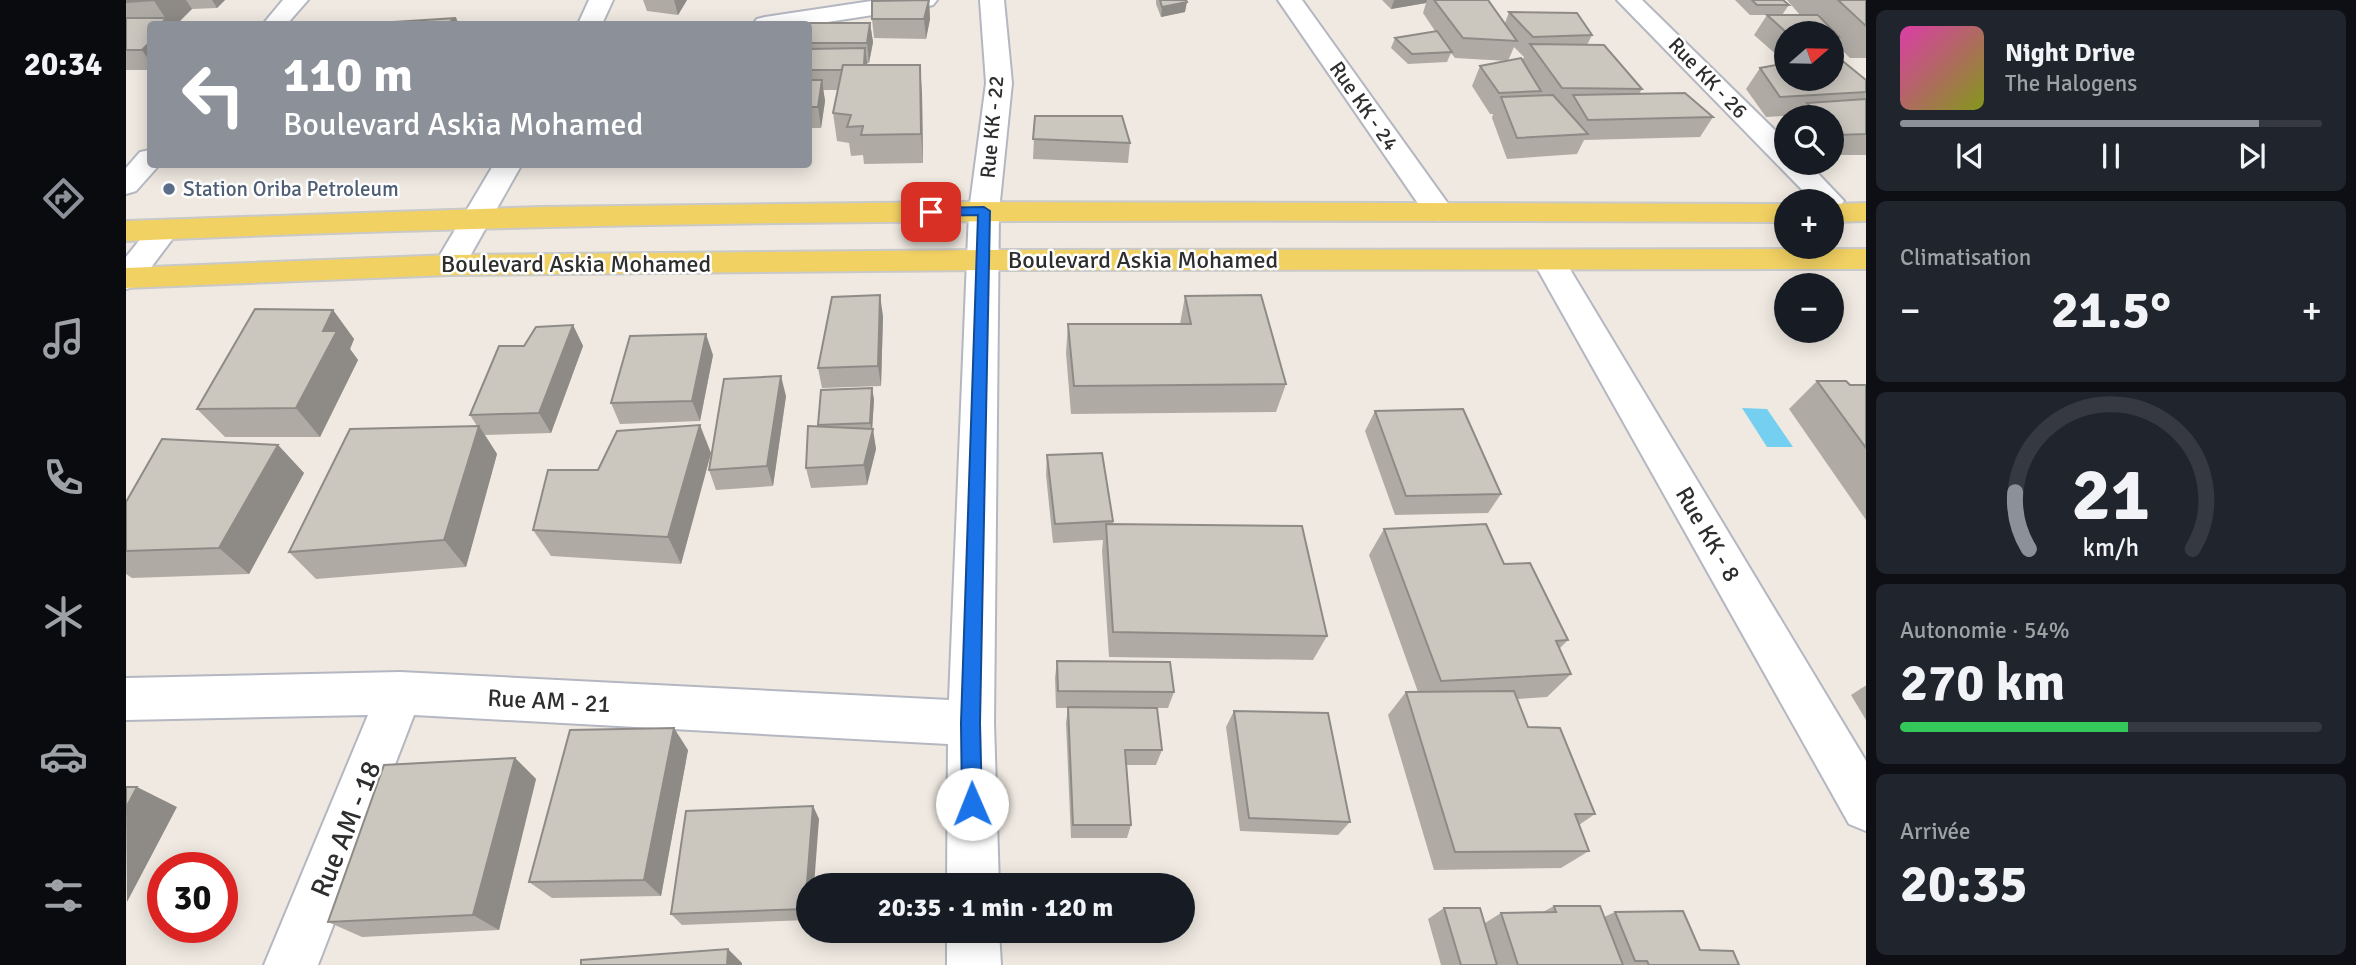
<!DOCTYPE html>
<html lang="fr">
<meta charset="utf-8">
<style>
:root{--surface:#171b24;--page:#20242c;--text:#f1f3f6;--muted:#9ea1a6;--line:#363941;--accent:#8c9099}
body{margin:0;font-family:Signika,sans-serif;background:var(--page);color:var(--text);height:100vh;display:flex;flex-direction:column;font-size:26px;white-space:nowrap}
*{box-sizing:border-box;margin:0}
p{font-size:23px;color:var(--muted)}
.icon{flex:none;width:38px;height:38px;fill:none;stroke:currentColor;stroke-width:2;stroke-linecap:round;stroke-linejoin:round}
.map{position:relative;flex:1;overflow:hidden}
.sheet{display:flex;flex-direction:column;gap:10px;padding:10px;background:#0d0f14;width:490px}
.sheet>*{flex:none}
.top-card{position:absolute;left:21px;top:21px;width:665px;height:147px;border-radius:7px;box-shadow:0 4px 18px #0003;background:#8c9099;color:#fff;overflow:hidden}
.needle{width:46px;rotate:70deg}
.fabs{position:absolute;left:1648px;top:21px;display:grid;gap:14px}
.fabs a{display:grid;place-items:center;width:70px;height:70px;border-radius:50%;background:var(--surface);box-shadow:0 4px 18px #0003;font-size:35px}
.speed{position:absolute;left:21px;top:852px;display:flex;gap:14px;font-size:35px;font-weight:700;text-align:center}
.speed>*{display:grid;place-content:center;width:91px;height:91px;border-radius:50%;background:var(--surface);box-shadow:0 4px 18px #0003;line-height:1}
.speed .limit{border:10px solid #d22;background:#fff;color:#111}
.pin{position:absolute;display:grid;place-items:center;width:60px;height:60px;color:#fff;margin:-30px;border-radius:14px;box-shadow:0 4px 10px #0006}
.me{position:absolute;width:77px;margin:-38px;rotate:359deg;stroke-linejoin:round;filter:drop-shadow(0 0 5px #0008)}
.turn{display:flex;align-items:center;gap:24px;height:147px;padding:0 21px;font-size:32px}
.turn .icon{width:91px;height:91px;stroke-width:2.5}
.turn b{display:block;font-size:49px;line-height:60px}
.big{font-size:52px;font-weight:700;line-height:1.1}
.sheet .tile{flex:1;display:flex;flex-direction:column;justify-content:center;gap:10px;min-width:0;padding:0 24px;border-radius:10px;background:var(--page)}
.sheet .dial{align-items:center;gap:0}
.dial svg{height:182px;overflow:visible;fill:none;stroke:var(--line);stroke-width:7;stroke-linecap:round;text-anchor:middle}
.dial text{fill:var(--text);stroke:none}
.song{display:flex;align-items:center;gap:21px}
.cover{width:84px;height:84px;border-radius:10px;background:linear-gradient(135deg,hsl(320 70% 55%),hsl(70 70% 35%))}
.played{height:7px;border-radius:4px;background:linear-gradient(90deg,var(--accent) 85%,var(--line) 85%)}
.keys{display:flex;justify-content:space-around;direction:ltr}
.heat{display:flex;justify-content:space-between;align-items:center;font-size:38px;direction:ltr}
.charge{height:10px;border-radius:5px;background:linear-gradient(90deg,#34c759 54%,var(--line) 0)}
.trip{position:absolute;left:670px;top:873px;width:399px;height:70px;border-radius:35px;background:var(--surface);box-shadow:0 4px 18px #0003;font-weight:700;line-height:70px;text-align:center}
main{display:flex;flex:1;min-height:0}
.tabs{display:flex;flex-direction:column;width:126px;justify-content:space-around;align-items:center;background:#090b0e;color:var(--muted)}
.tabs .icon{width:49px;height:49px}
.tabs .current{color:var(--accent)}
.tabs b{font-size:32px;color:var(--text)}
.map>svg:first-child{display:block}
</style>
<main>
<nav class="tabs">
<b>20:34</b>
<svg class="icon current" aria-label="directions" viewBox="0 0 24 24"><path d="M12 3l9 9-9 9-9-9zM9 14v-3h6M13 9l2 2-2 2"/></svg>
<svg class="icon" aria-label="music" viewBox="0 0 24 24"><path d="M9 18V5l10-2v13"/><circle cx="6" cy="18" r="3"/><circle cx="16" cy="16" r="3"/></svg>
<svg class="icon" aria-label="phone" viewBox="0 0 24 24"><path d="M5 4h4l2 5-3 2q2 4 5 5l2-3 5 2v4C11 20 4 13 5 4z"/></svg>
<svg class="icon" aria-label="climate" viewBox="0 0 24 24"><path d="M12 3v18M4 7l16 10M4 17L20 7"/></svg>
<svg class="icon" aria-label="car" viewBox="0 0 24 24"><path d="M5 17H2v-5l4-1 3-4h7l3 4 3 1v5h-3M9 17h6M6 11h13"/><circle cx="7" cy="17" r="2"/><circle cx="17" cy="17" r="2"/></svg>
<svg class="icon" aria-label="filters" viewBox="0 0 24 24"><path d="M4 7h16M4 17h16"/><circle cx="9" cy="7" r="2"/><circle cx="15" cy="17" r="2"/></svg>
</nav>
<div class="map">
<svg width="1740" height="965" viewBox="0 0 1740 965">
<rect width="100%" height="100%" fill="#efe9e1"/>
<!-- water -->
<path fill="#75cff0" d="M1616 408 1641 409 1667 447H1641Z"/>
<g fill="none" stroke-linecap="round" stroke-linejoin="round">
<defs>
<g id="street">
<path d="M157 0H182L161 24H137Z"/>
<path d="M463 0H487L476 24H452Z"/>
<path d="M752 0H811L807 5 799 7 682 25 627 24 631 19 639 17Z"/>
<path d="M854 0H878L886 83 873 211 868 723 873 886H821L822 744 288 715 192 965H138L242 715 0 720V678L274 672 823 700 843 211 860 83Z"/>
<path d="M1152 0H1176L1328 212 1324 218 1313 221 1302 218Z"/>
<path d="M1491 0H1516L1661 142V163H1682L1718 201 1713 207 1706 209V201H1687Z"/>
<path d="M24 150V164H34L10 191 0 194V168L14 152Z"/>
<path d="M368 164H396L335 272 324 275 313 272 308 265Z"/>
<path d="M39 220 50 222 54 229 11 286 0 289V257L28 222Z"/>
<path d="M1423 251 1434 254 1439 261 1740 761V831L1723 824 1407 261 1412 254Z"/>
<path d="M821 931H873L875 965H821Z"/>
</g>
<g id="primary">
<path d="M830 202 1661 204V222C1107 220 553 216 0 241V221L415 207Z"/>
<path d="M1740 203V221L1706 222V204Z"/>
<path d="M1740 249V269L858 270 324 275 0 288V268L324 255 858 250Z"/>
</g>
</defs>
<!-- street casing -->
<use href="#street" stroke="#b4b7c1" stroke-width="4"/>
<!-- primary casing -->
<use href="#primary" stroke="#c9c9c9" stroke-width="4"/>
<!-- street -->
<use href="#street" fill="#fff" fill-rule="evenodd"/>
<!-- primary -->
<use href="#primary" fill="#f2d163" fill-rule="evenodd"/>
</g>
<!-- wall -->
<g fill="#afaba4" fill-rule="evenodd">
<path d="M0 0H99L91 8 66 9 24 24V70H0Z"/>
<path d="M517 0H561L552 15 521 11Z"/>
<path d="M803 0 804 19 800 39 748 38 746 19Z"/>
<path d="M1030 0H1060L1059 12 1035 17 1030 4Z"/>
<path d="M1256 0H1362L1379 23 1383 12 1466 35 1461 45 1516 89 1513 94 1587 117 1574 137 1458 140 1451 154 1381 159 1366 118 1367 114H1364L1346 86 1354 66 1382 61 1329 58 1325 53 1321 62 1282 64 1265 48 1269 38 1309 31 1297 13 1300 3 1265 9ZM1388 47 1398 57 1396 60 1382 61Z"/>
<path d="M1609 0H1657L1663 5 1656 15 1692 16 1694 14 1674 15 1661 0H1740V58H1724L1709 43 1706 47V33H1661V56H1652L1628 35 1641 15H1624Z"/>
<path d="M744 23 747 42 743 63H741V65L796 93 797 163 738 164 737 155 725 156 723 143 711 141 707 113 712 90H697L699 101 695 128H682V32Z"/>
<path d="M1634 68 1740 80V155H1706V117H1671L1672 115 1640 117 1620 89Z"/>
<path d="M909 116 1004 143 1002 163 907 159Z"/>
<path d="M1059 296 1160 384 1150 412 945 414 940 353 942 324H1054Z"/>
<path d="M207 310 228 339 224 349 232 360 194 437H99L71 409Z"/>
<path d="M757 316 755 386 696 388 692 368Z"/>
<path d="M447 325 457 346 425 433 359 435 371 454 340 567 190 579 163 552 351 426 344 415 398 346Z"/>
<path d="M587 355 574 421 494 424 485 403Z"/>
<path d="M1691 381 1724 385H1740V520L1663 409Z"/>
<path d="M660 396 647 486 590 490 583 470Z"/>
<path d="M748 399 746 429 750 449 741 485 685 488 680 468 692 427V425Z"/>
<path d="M1249 411 1375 494 1362 513 1269 515 1239 431Z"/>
<path d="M152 445 178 473 123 574 6 578 0 574V502Z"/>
<path d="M585 453 555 564 425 556 407 530 472 470Z"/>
<path d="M921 455 987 521V524L1201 636 1187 660 983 657 976 551 977 540 927 543 920 475Z"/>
<path d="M1258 529 1378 564 1442 640 1433 649 1445 674 1421 697 1391 699 1402 727 1469 814 1453 825 1463 851 1435 868 1308 870 1262 715 1280 692H1292L1243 555Z"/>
<path d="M931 661 1048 692 1042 708H1031L1036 750 1030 765H1000L1005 825 1001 838H945L940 723 942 708H930L929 678Z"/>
<path d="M1739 686H1740V720L1725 695Z"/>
<path d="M1108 711 1224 822 1212 835 1114 831 1100 727Z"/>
<path d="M562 750 535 896 426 898 403 882Z"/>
<path d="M389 758 410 779 373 930 236 937 202 922Z"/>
<path d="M687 806 693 819 682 886V920L556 925 545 914Z"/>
<path d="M1428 906 1478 917 1489 912 1574 950 1613 965H1315L1302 919 1318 908 1359 923 1375 913 1417 912Z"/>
</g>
<!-- shaded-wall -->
<g fill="#8e8b86">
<path d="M29 0H60L66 9 51 24H34L40 19 28 1Z"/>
<path d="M86 0H99L91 8Z"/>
<path d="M548 0H561L552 15Z"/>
<path d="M803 0 804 19 800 39 798 19Z"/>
<path d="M1268 0H1301L1300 3 1265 9Z"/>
<path d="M1061 2 1059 12 1035 17 1036 7Z"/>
<path d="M330 18 333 24H320Z"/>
<path d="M744 23 747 42 743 63 741 43Z"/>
<path d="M24 42V62L16 50Z"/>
<path d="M739 48 742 68 738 69Z"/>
<path d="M794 65 796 93 797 163 795 134Z"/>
<path d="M696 80 699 101 695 128 692 107Z"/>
<path d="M754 295 757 316 755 386 752 366Z"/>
<path d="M207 310 228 339 224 349 232 360 194 437 170 408 197 331Z"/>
<path d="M447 325 457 346 425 433 413 413Z"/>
<path d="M580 334 587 355 574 421 566 401Z"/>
<path d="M655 376 660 396 647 486 641 466Z"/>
<path d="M746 388 748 399 746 432 747 429 750 449 741 485 738 465 746 433 744 423Z"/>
<path d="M574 425 585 453 555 564 542 537Z"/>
<path d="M353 426 371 454 340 567 318 540Z"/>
<path d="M152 445 178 473 123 574 93 548Z"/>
<path d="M548 728 562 750 535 896 518 880Z"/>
<path d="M389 758 410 779 373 930 347 915Z"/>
<path d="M11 787 51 807 1 902 0 808Z"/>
<path d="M687 806 693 819 688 886H682V915L679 909Z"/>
<path d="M602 949 616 963V965H601Z"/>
</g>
<!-- building -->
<g fill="#cbc7bf" stroke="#8e8b86" stroke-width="2">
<path d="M0 0H29L0 2Z"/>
<path d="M803 0 798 19H746V1Z"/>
<path d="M1034 0H1060L1061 2 1036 7Z"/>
<path d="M1308 0H1362L1391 41 1337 38Z"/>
<path d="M1626 0H1657L1663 5H1631Z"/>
<path d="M1712 0H1740V26Z"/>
<path d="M1383 12 1451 13 1466 35 1407 37Z"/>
<path d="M1641 15H1692L1713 37H1706V33H1661Z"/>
<path d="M0 18H41L34 24H24V42L16 50H0Z"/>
<path d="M330 18 320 24H267L268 22Z"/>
<path d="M684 23H744L741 43H682V32Z"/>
<path d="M1311 31 1326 52 1286 54 1269 38Z"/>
<path d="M1404 44 1478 45 1516 89 1436 88Z"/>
<path d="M739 48 738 65H717L716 70H682V49Z"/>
<path d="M1708 54 1740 80V92L1654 97 1634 68 1661 63V79H1706V55Z"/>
<path d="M1395 58 1415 91 1373 93 1354 66Z"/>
<path d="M717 65H794L795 134 735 135 737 126 721 127 725 115 707 113Z"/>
<path d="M682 80H696L692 107H682Z"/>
<path d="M1559 93 1587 117 1462 120 1447 95Z"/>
<path d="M1427 95 1462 134 1391 138 1375 97Z"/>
<path d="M1740 99V134L1710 135 1706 131V117H1694L1681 103Z"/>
<path d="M909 116H996L1004 143 907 139Z"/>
<path d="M754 295 752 366 692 368 706 297Z"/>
<path d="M1135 295 1160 384 948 386 942 324H1065L1059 296Z"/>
<path d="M129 309 207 310 197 331H211L170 408 71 409Z"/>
<path d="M447 325 413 413 344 415 373 346H398L410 327Z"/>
<path d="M580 334 566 401 485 403 504 336Z"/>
<path d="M655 376 641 466 583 470 598 379Z"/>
<path d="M1691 381H1720L1724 385H1740V448Z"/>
<path d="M746 388 744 423 692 425 695 390Z"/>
<path d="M1337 409 1375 494 1280 496 1249 411Z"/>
<path d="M574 425 542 537 407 530 422 470H472L491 431Z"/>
<path d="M353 426 318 540 163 552 224 429Z"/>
<path d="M682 426 747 429 738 465 680 468Z"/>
<path d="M36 439 152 445 93 548 0 551V502Z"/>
<path d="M976 453 987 521 929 524 921 455Z"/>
<path d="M980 524 1176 526 1201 636 987 632Z"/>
<path d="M1360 524 1378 564 1404 563 1442 640 1430 641 1445 674 1315 681 1258 529Z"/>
<path d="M931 661 1044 662 1048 692 932 691Z"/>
<path d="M1388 691 1402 727 1434 728 1469 814H1449L1463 851 1329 852 1280 692Z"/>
<path d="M942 707 1031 708 1036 750H999L1005 825H947Z"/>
<path d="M1108 711 1202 713 1224 822 1123 818Z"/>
<path d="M548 728 518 880 403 882 444 730Z"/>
<path d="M389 758 347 915 202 922 258 765Z"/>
<path d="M0 787H11L0 808Z"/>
<path d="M687 806 679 909 545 914 560 811Z"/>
<path d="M1428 906H1474L1497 965H1392L1375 913 1430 912Z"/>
<path d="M1318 908H1354L1371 965H1335Z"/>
<path d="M1557 911 1574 950 1607 951 1613 965H1523L1521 961H1509L1489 912Z"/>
<path d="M602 949 601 965H455V960Z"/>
</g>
<!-- route -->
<path fill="#1a73e8" stroke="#114b97" stroke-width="2" d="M858 207 864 211 854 723 856 804 853 811 846 814 839 811 836 804 835 723 852 215 805 216 799 212 805 208Z"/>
<!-- markers -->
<circle fill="#5c6f8a" stroke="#fff" stroke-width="2.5" cx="43" cy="189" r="7"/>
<g text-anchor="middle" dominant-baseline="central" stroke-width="5" stroke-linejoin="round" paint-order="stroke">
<!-- far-street labels -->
<g font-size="21" fill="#2e2e2e" stroke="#fff">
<text transform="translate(1582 78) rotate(46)">Rue KK - 26</text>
<text transform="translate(1238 106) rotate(55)">Rue KK - 24</text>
<text transform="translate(866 127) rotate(-85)">Rue KK - 22</text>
</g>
<!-- far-service labels -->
<g font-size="21" fill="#4e5e75" stroke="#fff" text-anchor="start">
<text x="57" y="189">Station Oriba Petroleum</text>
</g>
<!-- street labels -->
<g font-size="24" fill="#2e2e2e" stroke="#fff">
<text x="1017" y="260">Boulevard Askia Mohamed</text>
<text x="450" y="264">Boulevard Askia Mohamed</text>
<text transform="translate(1582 534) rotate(60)">Rue KK - 8</text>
<text transform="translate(423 701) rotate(3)">Rue AM - 21</text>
</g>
<!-- near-street labels -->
<g font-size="28" fill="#2e2e2e" stroke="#fff">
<text transform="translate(220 829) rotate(-68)">Rue AM - 18</text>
</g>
</g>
</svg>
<div class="fabs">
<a><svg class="needle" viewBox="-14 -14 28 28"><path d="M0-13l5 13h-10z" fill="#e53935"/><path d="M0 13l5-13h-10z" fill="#9ea1a6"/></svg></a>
<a><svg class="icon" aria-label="search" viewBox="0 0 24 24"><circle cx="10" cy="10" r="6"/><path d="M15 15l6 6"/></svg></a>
<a>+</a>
<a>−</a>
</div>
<div class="speed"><div class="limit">30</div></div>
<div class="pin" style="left:805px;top:212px;background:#d93025"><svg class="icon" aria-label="arrive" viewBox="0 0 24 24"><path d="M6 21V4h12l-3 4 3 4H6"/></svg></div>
<svg class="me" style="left:846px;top:804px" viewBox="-20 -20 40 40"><circle r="19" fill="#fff"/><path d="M0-13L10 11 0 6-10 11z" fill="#1a73e8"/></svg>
<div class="trip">20:35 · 1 min · 120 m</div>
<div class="top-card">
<div class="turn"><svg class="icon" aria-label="left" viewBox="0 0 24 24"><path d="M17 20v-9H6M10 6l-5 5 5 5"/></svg><div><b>110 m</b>Boulevard Askia Mohamed</div></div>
</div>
</div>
<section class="sheet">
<div class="tile">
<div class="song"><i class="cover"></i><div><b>Night Drive</b><p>The Halogens</p></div></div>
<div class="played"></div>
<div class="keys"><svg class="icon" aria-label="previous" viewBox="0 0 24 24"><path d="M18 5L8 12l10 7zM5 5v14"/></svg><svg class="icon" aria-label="pause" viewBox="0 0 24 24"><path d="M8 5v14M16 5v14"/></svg><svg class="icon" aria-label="next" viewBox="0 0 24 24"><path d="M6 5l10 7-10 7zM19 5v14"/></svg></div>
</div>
<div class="tile"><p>Climatisation</p>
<div class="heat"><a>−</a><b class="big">21.5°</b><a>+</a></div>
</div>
<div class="tile dial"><svg viewBox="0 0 100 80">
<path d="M14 69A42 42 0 1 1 86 69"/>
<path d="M14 69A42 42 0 0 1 8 44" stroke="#8c9099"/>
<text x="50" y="56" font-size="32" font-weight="700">21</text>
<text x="50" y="72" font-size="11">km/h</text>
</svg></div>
<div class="tile"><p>Autonomie · 54%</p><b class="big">270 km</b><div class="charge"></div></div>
<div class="tile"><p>Arrivée</p><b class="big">20:35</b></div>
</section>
</main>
